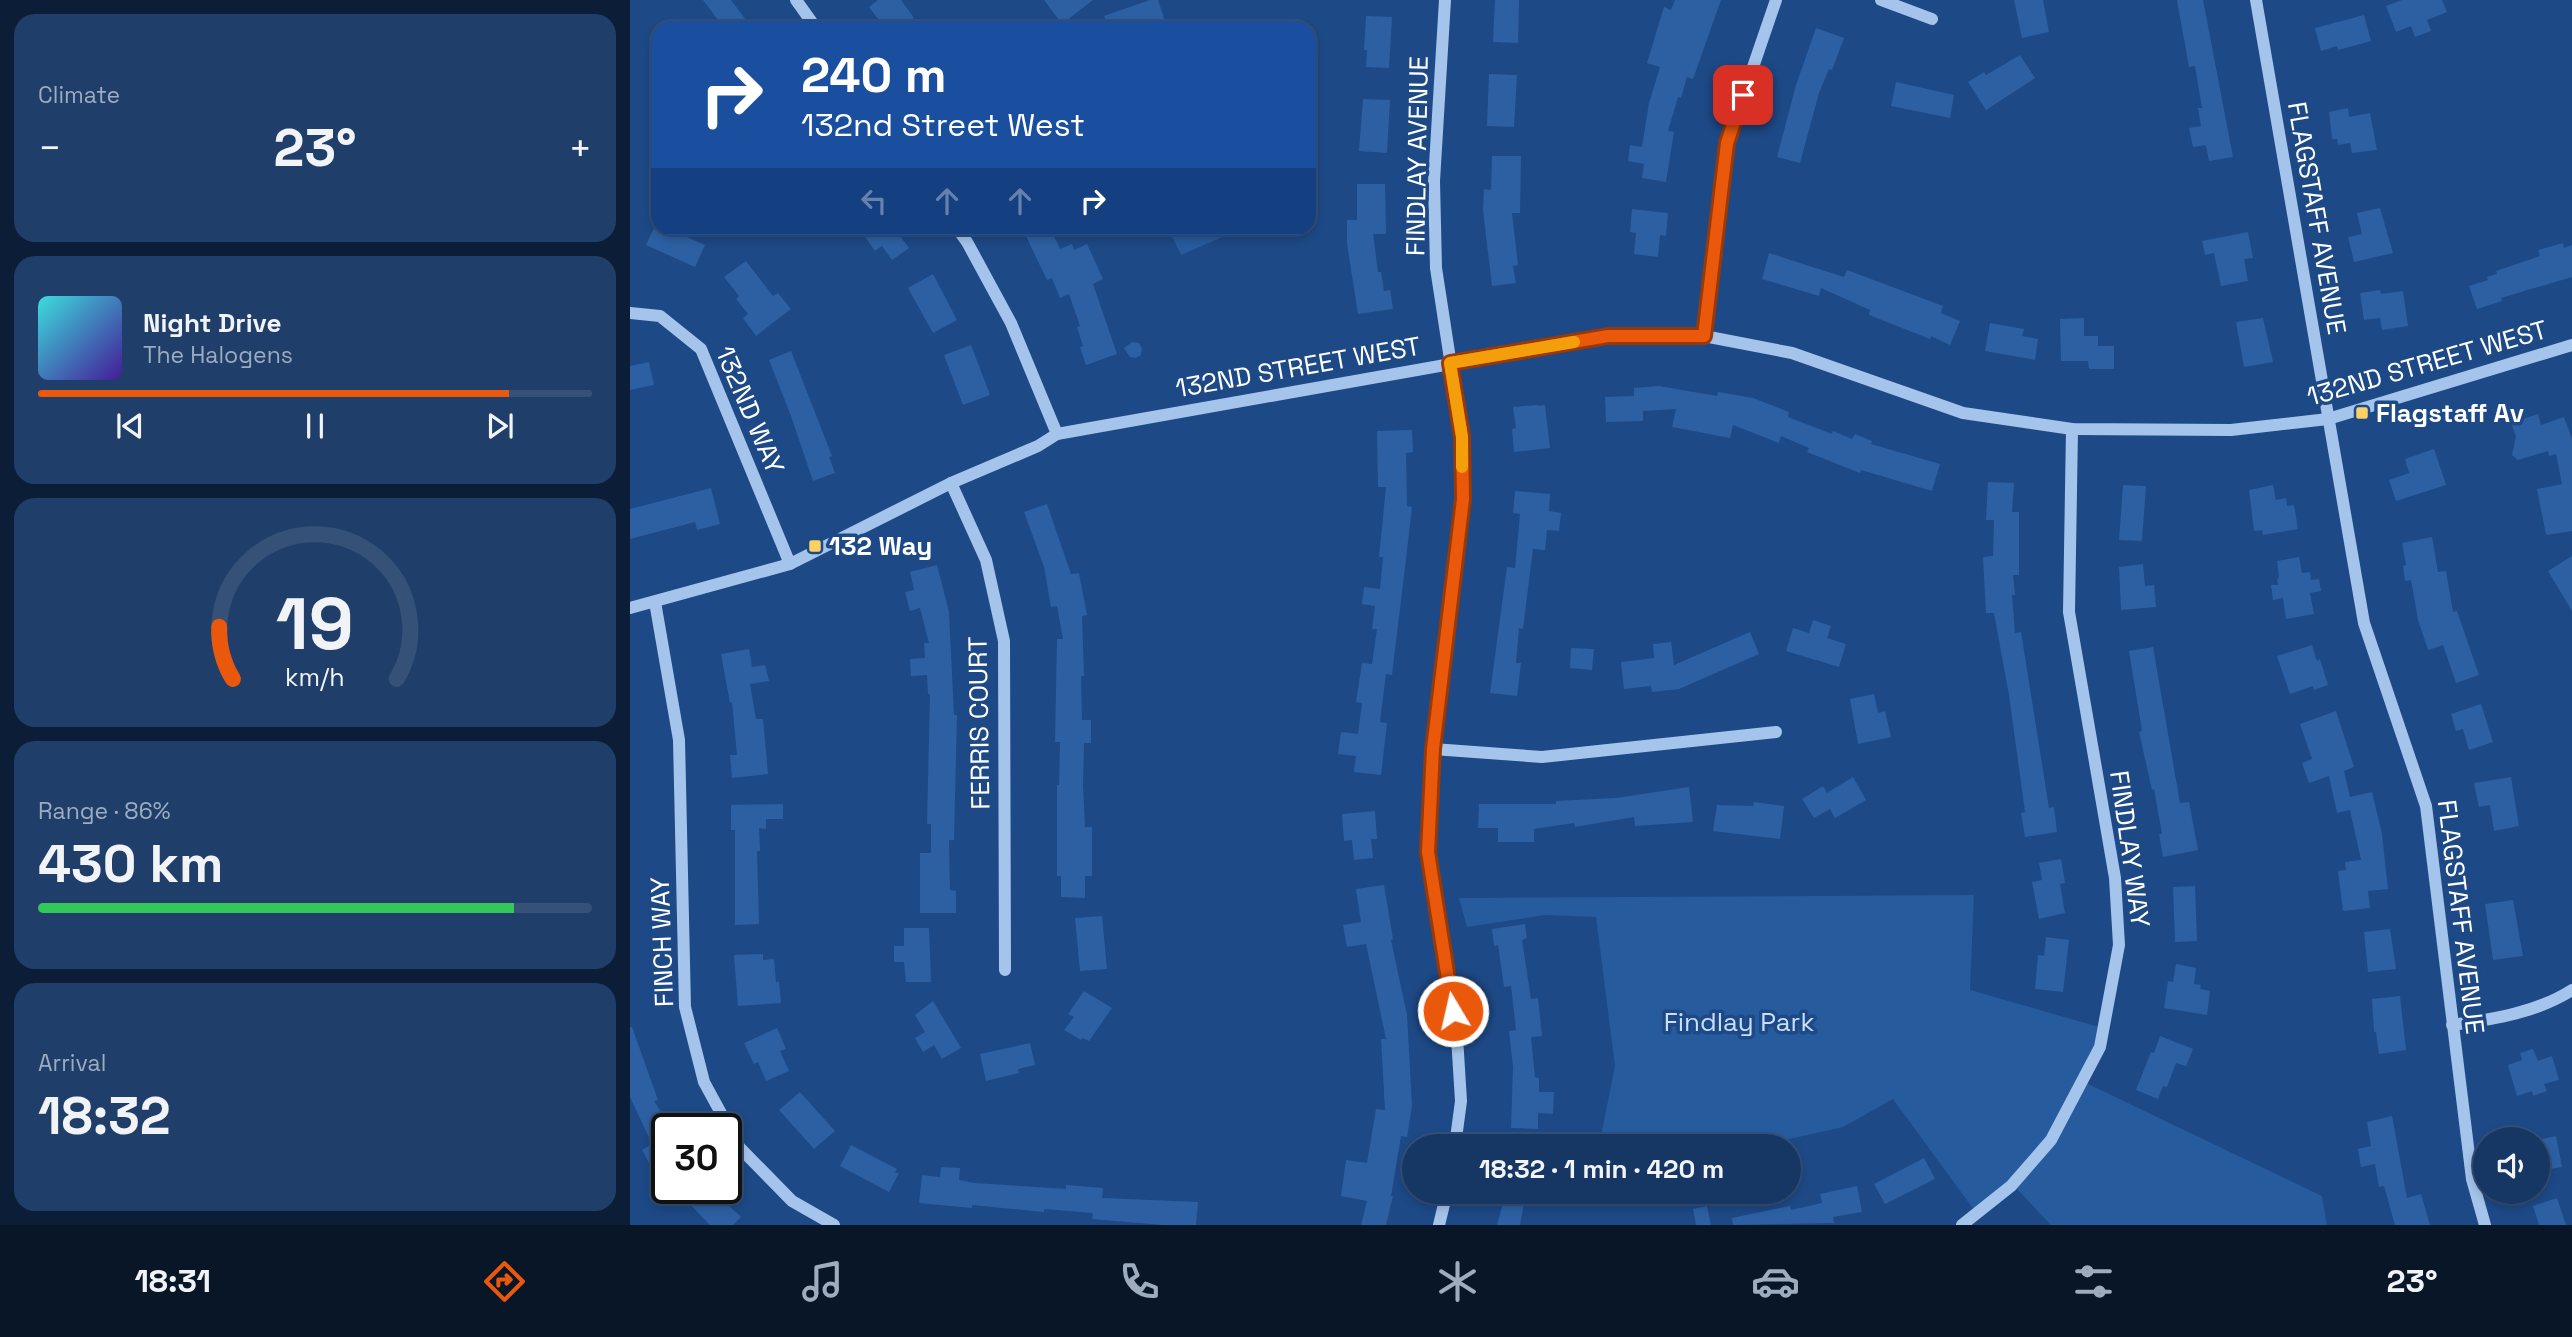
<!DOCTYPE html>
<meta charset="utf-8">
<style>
:root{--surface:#163764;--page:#1f3f6a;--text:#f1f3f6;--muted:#9eacbf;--line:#355178;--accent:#ea580c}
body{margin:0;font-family:"Space Grotesk",sans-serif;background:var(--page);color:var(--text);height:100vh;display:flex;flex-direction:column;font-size:26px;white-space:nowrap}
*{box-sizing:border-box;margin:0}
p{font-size:23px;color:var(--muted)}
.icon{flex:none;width:38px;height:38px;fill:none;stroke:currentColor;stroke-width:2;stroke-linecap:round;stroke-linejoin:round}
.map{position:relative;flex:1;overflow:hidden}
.panel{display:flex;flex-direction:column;gap:14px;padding:14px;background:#0c1e37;width:630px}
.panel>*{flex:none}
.hud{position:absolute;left:21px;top:21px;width:665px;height:214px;border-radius:21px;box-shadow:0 4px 10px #0003,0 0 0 2px var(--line);background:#1a4fa0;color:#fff;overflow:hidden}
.fabs{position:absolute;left:1843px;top:1127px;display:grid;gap:14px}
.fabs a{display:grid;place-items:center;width:77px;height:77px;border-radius:50%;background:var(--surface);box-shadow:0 4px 10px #0003,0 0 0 2px var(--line);font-size:35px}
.speed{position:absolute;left:21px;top:1113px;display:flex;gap:14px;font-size:35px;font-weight:700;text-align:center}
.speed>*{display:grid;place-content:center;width:91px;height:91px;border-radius:50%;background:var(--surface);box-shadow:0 4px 10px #0003,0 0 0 2px var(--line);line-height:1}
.speed .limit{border:4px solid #111;border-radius:10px;background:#fff;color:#111}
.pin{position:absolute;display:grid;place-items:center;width:60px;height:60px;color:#fff;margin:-30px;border-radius:14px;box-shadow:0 4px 10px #0006}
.me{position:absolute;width:77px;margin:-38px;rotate:351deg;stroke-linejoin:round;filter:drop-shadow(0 0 5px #0008)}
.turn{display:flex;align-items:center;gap:24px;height:147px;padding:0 35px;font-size:32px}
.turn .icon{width:91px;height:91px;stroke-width:2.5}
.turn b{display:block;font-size:49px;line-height:60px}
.lanes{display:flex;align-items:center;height:66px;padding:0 35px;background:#0003;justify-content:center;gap:35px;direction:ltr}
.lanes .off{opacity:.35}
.big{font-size:52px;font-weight:600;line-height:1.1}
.panel .widget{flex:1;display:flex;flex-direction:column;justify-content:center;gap:10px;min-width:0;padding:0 24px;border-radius:21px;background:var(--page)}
.panel .dial{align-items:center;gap:0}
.dial svg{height:182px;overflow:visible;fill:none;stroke:var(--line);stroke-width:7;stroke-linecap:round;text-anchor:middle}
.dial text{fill:var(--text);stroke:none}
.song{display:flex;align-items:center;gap:21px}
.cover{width:84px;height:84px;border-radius:10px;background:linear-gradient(135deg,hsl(180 70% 55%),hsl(260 70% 35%))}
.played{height:7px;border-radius:4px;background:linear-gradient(90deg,var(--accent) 85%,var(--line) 85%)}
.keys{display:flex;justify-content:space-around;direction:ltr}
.heat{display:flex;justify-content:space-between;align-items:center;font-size:38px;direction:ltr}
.charge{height:10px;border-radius:5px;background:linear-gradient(90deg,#34c759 86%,var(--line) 0)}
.trip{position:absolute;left:772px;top:1134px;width:399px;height:70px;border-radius:35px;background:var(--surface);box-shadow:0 4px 10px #0003,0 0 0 2px var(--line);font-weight:600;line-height:70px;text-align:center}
.dock{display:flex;height:112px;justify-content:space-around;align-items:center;background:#091628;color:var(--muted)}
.dock .icon{width:49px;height:49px}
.dock .active{color:var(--accent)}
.dock b{font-size:32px;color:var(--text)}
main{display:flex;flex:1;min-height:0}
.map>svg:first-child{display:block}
</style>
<main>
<section class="panel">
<div class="widget"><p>Climate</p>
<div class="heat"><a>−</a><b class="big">23°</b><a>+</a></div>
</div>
<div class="widget">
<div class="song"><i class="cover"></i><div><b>Night Drive</b><p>The Halogens</p></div></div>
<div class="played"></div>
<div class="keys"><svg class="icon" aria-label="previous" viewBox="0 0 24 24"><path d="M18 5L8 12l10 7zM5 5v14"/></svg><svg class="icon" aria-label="pause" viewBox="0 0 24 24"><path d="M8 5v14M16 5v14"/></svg><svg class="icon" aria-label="next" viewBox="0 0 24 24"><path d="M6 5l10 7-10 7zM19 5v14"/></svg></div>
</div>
<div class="widget dial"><svg viewBox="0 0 100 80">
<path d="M14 69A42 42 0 1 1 86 69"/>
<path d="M14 69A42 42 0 0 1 8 46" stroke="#ea580c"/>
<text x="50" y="56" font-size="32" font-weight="700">19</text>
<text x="50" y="72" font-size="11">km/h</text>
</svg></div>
<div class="widget"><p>Range · 86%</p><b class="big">430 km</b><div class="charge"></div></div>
<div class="widget"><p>Arrival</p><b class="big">18:32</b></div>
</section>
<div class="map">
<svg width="1942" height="1225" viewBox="0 0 1942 1225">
<rect width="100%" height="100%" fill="#1d4986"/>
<!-- green -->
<g fill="#265b9e">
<path d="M572 19 613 28H569Z"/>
<path d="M538 228H613L551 255Z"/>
<path d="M1344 895 1340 990 1476 1029 1454 1082 1692 1196 1697 1225H1421L1383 1185 1347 1214 1263 1099 1213 1127 1128 1146H969L985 1066 966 917 915 915 837 927 829 898Z"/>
</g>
<!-- building -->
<g fill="#2c60a3">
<path d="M73 0H101L122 28H94Z"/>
<path d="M248 0H271L284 18 280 20 285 28H255L239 7Z"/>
<path d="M414 0H463L432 24Z"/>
<path d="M520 0H528L536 24 525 28H478L474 16Z"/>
<path d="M865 0H889L888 43 863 42Z"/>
<path d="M1045 0H1091L1063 79 1057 77 1051 98 1048 97 1038 131 1044 132 1036 182 1012 178 1014 164 998 161 1000 145 1012 147 1019 103 1030 67 1017 63 1034 7 1041 10Z"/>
<path d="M1384 0H1413L1419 32 1392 38Z"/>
<path d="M1547 0H1573L1603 157 1579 161 1576 145 1563 147 1559 128 1571 126 1568 108H1572L1565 66 1559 67Z"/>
<path d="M1772 0H1812L1817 12 1797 20 1801 31 1785 37 1781 26 1766 32 1756 6Z"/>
<path d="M1734 15 1741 41 1708 50 1707 46 1691 51 1685 28Z"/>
<path d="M736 16 762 17 759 68 736 67 737 50H734Z"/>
<path d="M1186 28 1214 38 1202 70 1199 69 1189 93 1170 163 1147 157 1166 85Z"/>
<path d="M1390 55 1405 78 1356 110 1338 82 1354 72 1356 75Z"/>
<path d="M859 74 887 75 884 127 857 126Z"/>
<path d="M1266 82 1324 95 1320 118 1261 106Z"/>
<path d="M733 99 760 100 757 153 729 151Z"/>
<path d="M1718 108 1719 117 1740 113 1747 150 1722 153 1720 143 1708 145 1707 139H1702L1699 112Z"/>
<path d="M862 156H891L890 213H882L888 265 883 266 886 283 862 286 853 210 854 189 861 190Z"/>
<path d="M727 184H755L756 234H743L748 272H751L754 291 760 290 763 309 728 314 717 244V220H727Z"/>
<path d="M1750 208 1763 253 1724 262 1718 237 1732 234 1727 213Z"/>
<path d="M1002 209 1038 213 1036 236 1030 235 1028 257 1004 254 1006 233 1000 232Z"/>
<path d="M24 228H36L75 245 65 267 16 245Z"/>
<path d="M229 228H264L279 248 262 260 252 246 245 251Z"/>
<path d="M392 228H420L430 249 442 244 444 250 457 244 473 279 463 284 487 354 456 365 450 347 453 346 447 327 450 326 439 294 430 298 422 278 417 280Z"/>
<path d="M1618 232 1623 258 1614 259 1618 281 1591 286 1584 253 1575 255 1572 241Z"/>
<path d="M1933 243 1934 248 1942 245V277L1871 298 1872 301 1847 309 1839 286 1858 280 1857 277 1867 274 1866 271 1910 256 1908 250Z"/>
<path d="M1139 253 1214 277 1217 270 1313 306 1311 313 1330 321 1320 345 1301 336 1300 339 1239 315 1240 310 1191 288 1189 296 1132 279Z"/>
<path d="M116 261 143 296 148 293 161 309 126 336 113 318 118 314 106 299 109 296 94 277Z"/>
<path d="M303 274 327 320 303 333 278 288Z"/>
<path d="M1750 290 1751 294 1773 291 1778 326 1752 330 1750 318 1734 320 1730 293Z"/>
<path d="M1454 318V336H1468V346H1484V369H1459L1458 361H1431L1430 319Z"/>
<path d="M1633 318 1643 362 1614 367 1606 322Z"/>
<path d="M1360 323 1394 329 1392 336 1408 339 1405 360 1355 351Z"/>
<path d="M502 342 509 343 512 349 511 355 506 358 500 357 494 348Z"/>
<path d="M341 345 360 395 333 405 314 355Z"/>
<path d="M161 351 202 456 199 457 205 473 183 481 161 416 139 360Z"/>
<path d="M19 362 24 385 0 390V366Z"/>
<path d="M1029 386 1087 396 1088 392 1123 398 1159 412 1158 417 1202 434 1203 431 1222 439 1225 434 1242 441 1241 444 1310 464 1302 491 1231 470 1230 473 1177 452 1179 448 1151 436 1149 443 1103 425 1100 438 1042 427 1046 409 1013 411V421L976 422 975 397 1004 396V388Z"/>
<path d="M908 405V406L915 405 920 448 884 452 882 429 886 428 883 407Z"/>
<path d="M1908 414 1911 425 1934 417 1942 439V531L1916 535 1907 489 1932 484 1926 454 1919 456 1918 451 1888 460 1882 455 1886 436 1881 423Z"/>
<path d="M782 430 783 452 776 453 777 506 782 507 776 559 762 675 756 674 750 722 757 723 751 775 724 772 726 756 708 754 711 732 728 734 732 703 726 702 732 663 742 664 747 629H742L745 606 732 604 734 587 750 589 753 557H749L756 487H748L747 431Z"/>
<path d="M1804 449 1816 485 1766 501 1759 480 1779 473 1775 459Z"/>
<path d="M1358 482 1384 483 1382 512H1389V575H1383L1385 595H1382L1385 633 1391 632 1419 808 1424 807 1427 832 1395 837 1391 813 1395 812 1379 695 1364 613H1356L1353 557 1363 556 1364 520H1356Z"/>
<path d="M1493 485 1516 486 1512 541 1489 540Z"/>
<path d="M1643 485 1646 500 1656 498 1657 506 1664 505 1668 529 1633 535 1632 530 1624 531 1619 490Z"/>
<path d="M81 488 90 524 67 530 65 522 0 539V509Z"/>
<path d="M885 491 920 494 919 511 931 513 929 531 917 530 915 550 903 549 893 629 889 628 886 663H891L887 696 860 693 877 567 885 568 890 514 883 513Z"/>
<path d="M417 504 441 574 449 573 457 615 452 616 454 676H451L452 720H461V743H454L453 785 455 827H462V876H455V898L431 897V876H427V785H429L430 742H425L427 639H433L427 606 421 607 414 567 394 512Z"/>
<path d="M1802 537 1808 572 1816 571 1823 612 1827 611 1849 675 1826 683 1813 645 1798 650 1788 620 1781 580 1775 581 1773 566 1776 565 1772 543Z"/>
<path d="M1942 556V611L1918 571Z"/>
<path d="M1669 557 1672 573 1680 572 1681 580 1689 579 1691 591 1680 593 1684 614 1656 619 1653 598 1643 600 1641 585H1648L1647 579 1649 578 1647 561Z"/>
<path d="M1513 564 1515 586 1524 585 1526 607 1491 610 1489 567Z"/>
<path d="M307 565 319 612 324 715H327L324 840H319L320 890 326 891V913H290V853H301V824H297L300 694H298L297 675 281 676 280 659 295 658 294 643H299L290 608 280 611 275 592 284 590 280 572Z"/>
<path d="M1183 620 1201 626 1197 638 1216 644 1209 667 1156 651 1163 628 1179 633Z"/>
<path d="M1120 632 1129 654 1049 689 1022 692 1021 686 994 689 991 662 1024 658 1023 644 1041 642 1044 665Z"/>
<path d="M1682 645 1687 661 1690 659 1698 685 1684 690 1683 686 1660 694 1647 656Z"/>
<path d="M1523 647 1550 803 1559 802 1568 850 1533 857 1529 834H1532L1524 789 1522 790 1509 732 1512 731 1499 651Z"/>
<path d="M941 648 964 649 962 670 940 668Z"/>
<path d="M119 649 122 667 135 665 139 681 120 684 126 719H133L138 774 102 778 100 755H107L102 702 100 703 91 654Z"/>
<path d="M1244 694 1248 713 1255 711 1261 737 1228 744 1220 699Z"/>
<path d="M1851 704 1863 742 1839 750 1833 729 1826 731 1821 714Z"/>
<path d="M1706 711 1724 767 1714 771 1720 797 1742 792 1752 834 1758 889 1738 891 1740 908 1713 911 1708 871 1716 870 1715 862 1731 860 1720 810 1707 813 1699 776 1679 783 1672 763 1682 759 1670 724Z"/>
<path d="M1223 777 1236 800 1205 818 1200 809 1184 818 1172 799 1193 786 1197 793Z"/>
<path d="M1881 777 1889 826 1864 831 1860 805 1849 807 1844 783Z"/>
<path d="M1059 787 1063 822 1005 826 1004 817 945 827 944 823 904 829V842H868V828H848L849 804H926V801L986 798Z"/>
<path d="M1124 802 1154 806 1150 839 1083 831 1087 805 1123 806Z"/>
<path d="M153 804V819H136V829L129 828 130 851H127L129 924 105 925V830H101V805Z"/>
<path d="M745 811 747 839H741L743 858 724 860 722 840 714 841 712 814Z"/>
<path d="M1431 859 1435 883 1430 884 1435 913 1409 919 1402 882 1412 880 1409 863Z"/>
<path d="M754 885 763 939 761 940 777 1015 782 1106 777 1137 771 1136 761 1196H763L756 1225H731L737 1201 711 1196 716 1160 737 1163 746 1109 755 1110 751 1039H756L736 944 717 947 713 925 731 922 726 889Z"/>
<path d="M1565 886 1567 941 1545 942 1543 887Z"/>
<path d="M1883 900 1893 956 1863 960 1855 904Z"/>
<path d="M472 916 477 969 450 971 445 918Z"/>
<path d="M895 924 897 938 892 940 901 999 908 998 912 1036 901 1037 905 1077 909 1078V1092H924L923 1114 908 1113V1129L881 1128 883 1067 879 1031 886 1030 881 986 874 987 868 945 864 946 862 929Z"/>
<path d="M274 928H299L301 982H276L274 962H264V946H274Z"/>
<path d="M1760 929 1766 969 1738 972 1734 932Z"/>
<path d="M1416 937 1439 940 1433 992 1405 989 1408 955 1414 956Z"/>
<path d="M133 954V960L144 959 146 982H149L151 1003 108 1006 104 955Z"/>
<path d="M1546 964 1566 968 1564 984 1571 985 1570 989 1580 991 1577 1015 1534 1008 1538 981 1543 982Z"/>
<path d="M454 991 482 1008 459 1041 453 1038 451 1040 434 1030 444 1017 438 1014Z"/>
<path d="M1770 996 1776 1050 1749 1054 1746 1032H1744L1742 999Z"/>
<path d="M303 1001 331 1048 312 1059 304 1045 293 1052 285 1038 295 1032 285 1015Z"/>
<path d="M0 1027H2L28 1100 24 1101 37 1121V1168L30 1157 19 1163 12 1150 22 1144 0 1097Z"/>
<path d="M147 1028 156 1049 150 1051 159 1071 136 1081 128 1062 124 1064 114 1043Z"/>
<path d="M1530 1036 1563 1049 1556 1066 1546 1063 1537 1087 1533 1086 1528 1099 1506 1090 1521 1052 1524 1053Z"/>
<path d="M400 1043 405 1065 388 1069 389 1073 356 1081 350 1054Z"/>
<path d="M1903 1049 1908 1061 1922 1056 1929 1080 1914 1084 1917 1091 1903 1096 1902 1091 1887 1096 1878 1065 1892 1060 1890 1053Z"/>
<path d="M170 1092 205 1131 184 1149 149 1110Z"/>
<path d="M1762 1116 1777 1198 1791 1194 1800 1225H1765L1754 1186 1749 1187 1745 1164 1731 1167 1728 1149 1741 1146 1737 1122Z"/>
<path d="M1926 1136 1932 1167 1910 1171 1908 1168V1140Z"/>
<path d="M221 1145 267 1169 265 1173H269L259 1192 210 1166Z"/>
<path d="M1294 1158 1305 1179 1255 1204 1244 1184Z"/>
<path d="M311 1167 330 1168 329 1180 344 1183 436 1189V1185L473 1188 472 1198 568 1202 566 1225H533L462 1219 463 1213 414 1209V1212L342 1205V1208L289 1203 292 1175 310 1177Z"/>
<path d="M1227 1186 1232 1212 1203 1217 1204 1223 1103 1225 1102 1218 1160 1206 1161 1210 1192 1203 1190 1194Z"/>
<path d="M64 1188H80L111 1217 103 1225H80L53 1197Z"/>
<path d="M876 1192H896L890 1225H867Z"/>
<path d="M1927 1198 1936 1225H1909L1903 1206Z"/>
<path d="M1077 1206 1081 1225H1066L1063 1209Z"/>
</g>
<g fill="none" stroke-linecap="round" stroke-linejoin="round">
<!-- minor -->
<g stroke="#a5c4eb" stroke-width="12">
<path d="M166 0 186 28"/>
<path d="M815 0 804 181 806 268 832 437 833 499 803 749 798 851 827 1037 831 1101 825 1146"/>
<path d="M1251 0 1302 19"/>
<path d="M1626 0 1734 623 1796 806 1842 1179 1855 1225"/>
<path d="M327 228 337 242 381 323 427 434"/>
<path d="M0 313 30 316 71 349 160 564"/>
<path d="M1074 336 1097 143 1146 0"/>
<path d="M321 483 356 560 374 641 375 970"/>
<path d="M25 602 49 740 55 1007 74 1082 110 1148 162 1201 204 1225"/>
<path d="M0 608 160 564 321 483 408 446 427 434 978 336H1074L1162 353 1333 413 1442 429 1601 430 1698 419 1942 345"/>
<path d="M803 749 912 757 1146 732"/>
<path d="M1822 1025C1863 1019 1906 1013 1942 990"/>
<path d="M809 1225 817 1192"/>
<path d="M1332 1225 1381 1186 1421 1140 1470 1047 1489 945 1485 878 1439 612 1442 429"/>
</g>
</g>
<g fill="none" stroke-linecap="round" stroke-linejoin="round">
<defs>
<path id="route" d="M823 1011 798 852 803 749 833 499 832 437 820 363 978 336H1074L1097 143 1113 95"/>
</defs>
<!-- route casing -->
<use href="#route" stroke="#983908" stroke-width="18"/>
<!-- route -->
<use href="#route" stroke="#ea580c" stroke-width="12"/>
<!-- slow -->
<path stroke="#f59e0b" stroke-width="12" d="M832 467V437L820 363 944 342"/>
</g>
<!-- markers -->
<g fill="#fad163" stroke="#1d4986" stroke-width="2.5">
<rect x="1725" y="406" width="14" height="14" rx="3.5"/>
<rect x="178" y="539" width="14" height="14" rx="3.5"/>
</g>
<g text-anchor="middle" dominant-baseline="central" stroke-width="7" stroke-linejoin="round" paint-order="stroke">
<!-- street labels -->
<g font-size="26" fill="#fff" stroke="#1d4986">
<text transform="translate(787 156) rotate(-89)">FINDLAY AVENUE</text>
<text transform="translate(1687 218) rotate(80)">FLAGSTAFF AVENUE</text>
<text transform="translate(1797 363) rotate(-16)">132ND STREET WEST</text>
<text transform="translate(668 367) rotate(-10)">132ND STREET WEST</text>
<text transform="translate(120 410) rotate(67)">132ND WAY</text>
<text transform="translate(349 723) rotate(-91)">FERRIS COURT</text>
<text transform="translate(1500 849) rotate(82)">FINDLAY WAY</text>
<text transform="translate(1831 917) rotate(83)">FLAGSTAFF AVENUE</text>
<text transform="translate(32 942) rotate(-92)">FINCH WAY</text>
</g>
<!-- poi labels -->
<g font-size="26" font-weight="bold" fill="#fff" stroke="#1d4986" text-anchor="start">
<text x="1746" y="413">Flagstaff Av</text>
<text x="199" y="546">132 Way</text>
</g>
<!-- park labels -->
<g font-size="26" fill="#cadef8" stroke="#1d4986">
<text x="1109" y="1022">Findlay Park</text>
</g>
</g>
</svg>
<div class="fabs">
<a><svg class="icon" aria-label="sound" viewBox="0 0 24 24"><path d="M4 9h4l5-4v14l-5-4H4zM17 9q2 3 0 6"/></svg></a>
</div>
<div class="speed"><div class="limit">30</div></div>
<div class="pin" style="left:1113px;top:95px;background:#d93025"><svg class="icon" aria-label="arrive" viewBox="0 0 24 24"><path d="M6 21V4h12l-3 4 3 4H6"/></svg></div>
<svg class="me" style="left:823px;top:1011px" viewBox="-20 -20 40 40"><circle r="17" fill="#ea580c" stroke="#fff" stroke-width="3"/><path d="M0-11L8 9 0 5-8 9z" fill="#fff"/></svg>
<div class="trip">18:32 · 1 min · 420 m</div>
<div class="hud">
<div class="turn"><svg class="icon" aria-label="right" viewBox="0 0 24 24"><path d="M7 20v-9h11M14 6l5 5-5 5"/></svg><div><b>240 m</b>132nd Street West</div></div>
<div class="lanes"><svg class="icon off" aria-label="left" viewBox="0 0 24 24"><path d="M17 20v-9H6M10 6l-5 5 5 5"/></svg><svg class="icon off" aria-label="ahead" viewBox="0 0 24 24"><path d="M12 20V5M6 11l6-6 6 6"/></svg><svg class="icon off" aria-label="ahead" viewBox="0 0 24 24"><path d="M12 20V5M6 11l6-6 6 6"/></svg><svg class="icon" aria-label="right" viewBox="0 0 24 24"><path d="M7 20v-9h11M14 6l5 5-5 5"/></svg></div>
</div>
</div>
</main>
<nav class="dock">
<b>18:31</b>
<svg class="icon active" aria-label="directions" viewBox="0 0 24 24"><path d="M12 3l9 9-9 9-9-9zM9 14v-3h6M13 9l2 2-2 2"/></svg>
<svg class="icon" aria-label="music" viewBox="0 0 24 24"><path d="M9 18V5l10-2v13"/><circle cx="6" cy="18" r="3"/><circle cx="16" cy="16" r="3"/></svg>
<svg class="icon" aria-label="phone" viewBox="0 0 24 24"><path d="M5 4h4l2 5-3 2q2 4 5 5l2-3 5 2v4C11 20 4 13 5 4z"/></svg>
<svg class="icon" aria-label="climate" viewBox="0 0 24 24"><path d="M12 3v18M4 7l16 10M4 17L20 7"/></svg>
<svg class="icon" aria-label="car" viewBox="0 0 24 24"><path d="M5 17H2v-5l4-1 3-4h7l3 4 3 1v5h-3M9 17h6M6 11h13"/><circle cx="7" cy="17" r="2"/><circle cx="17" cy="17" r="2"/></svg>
<svg class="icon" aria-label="filters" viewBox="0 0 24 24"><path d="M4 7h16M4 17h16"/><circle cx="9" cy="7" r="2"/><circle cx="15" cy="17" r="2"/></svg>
<b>23°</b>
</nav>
